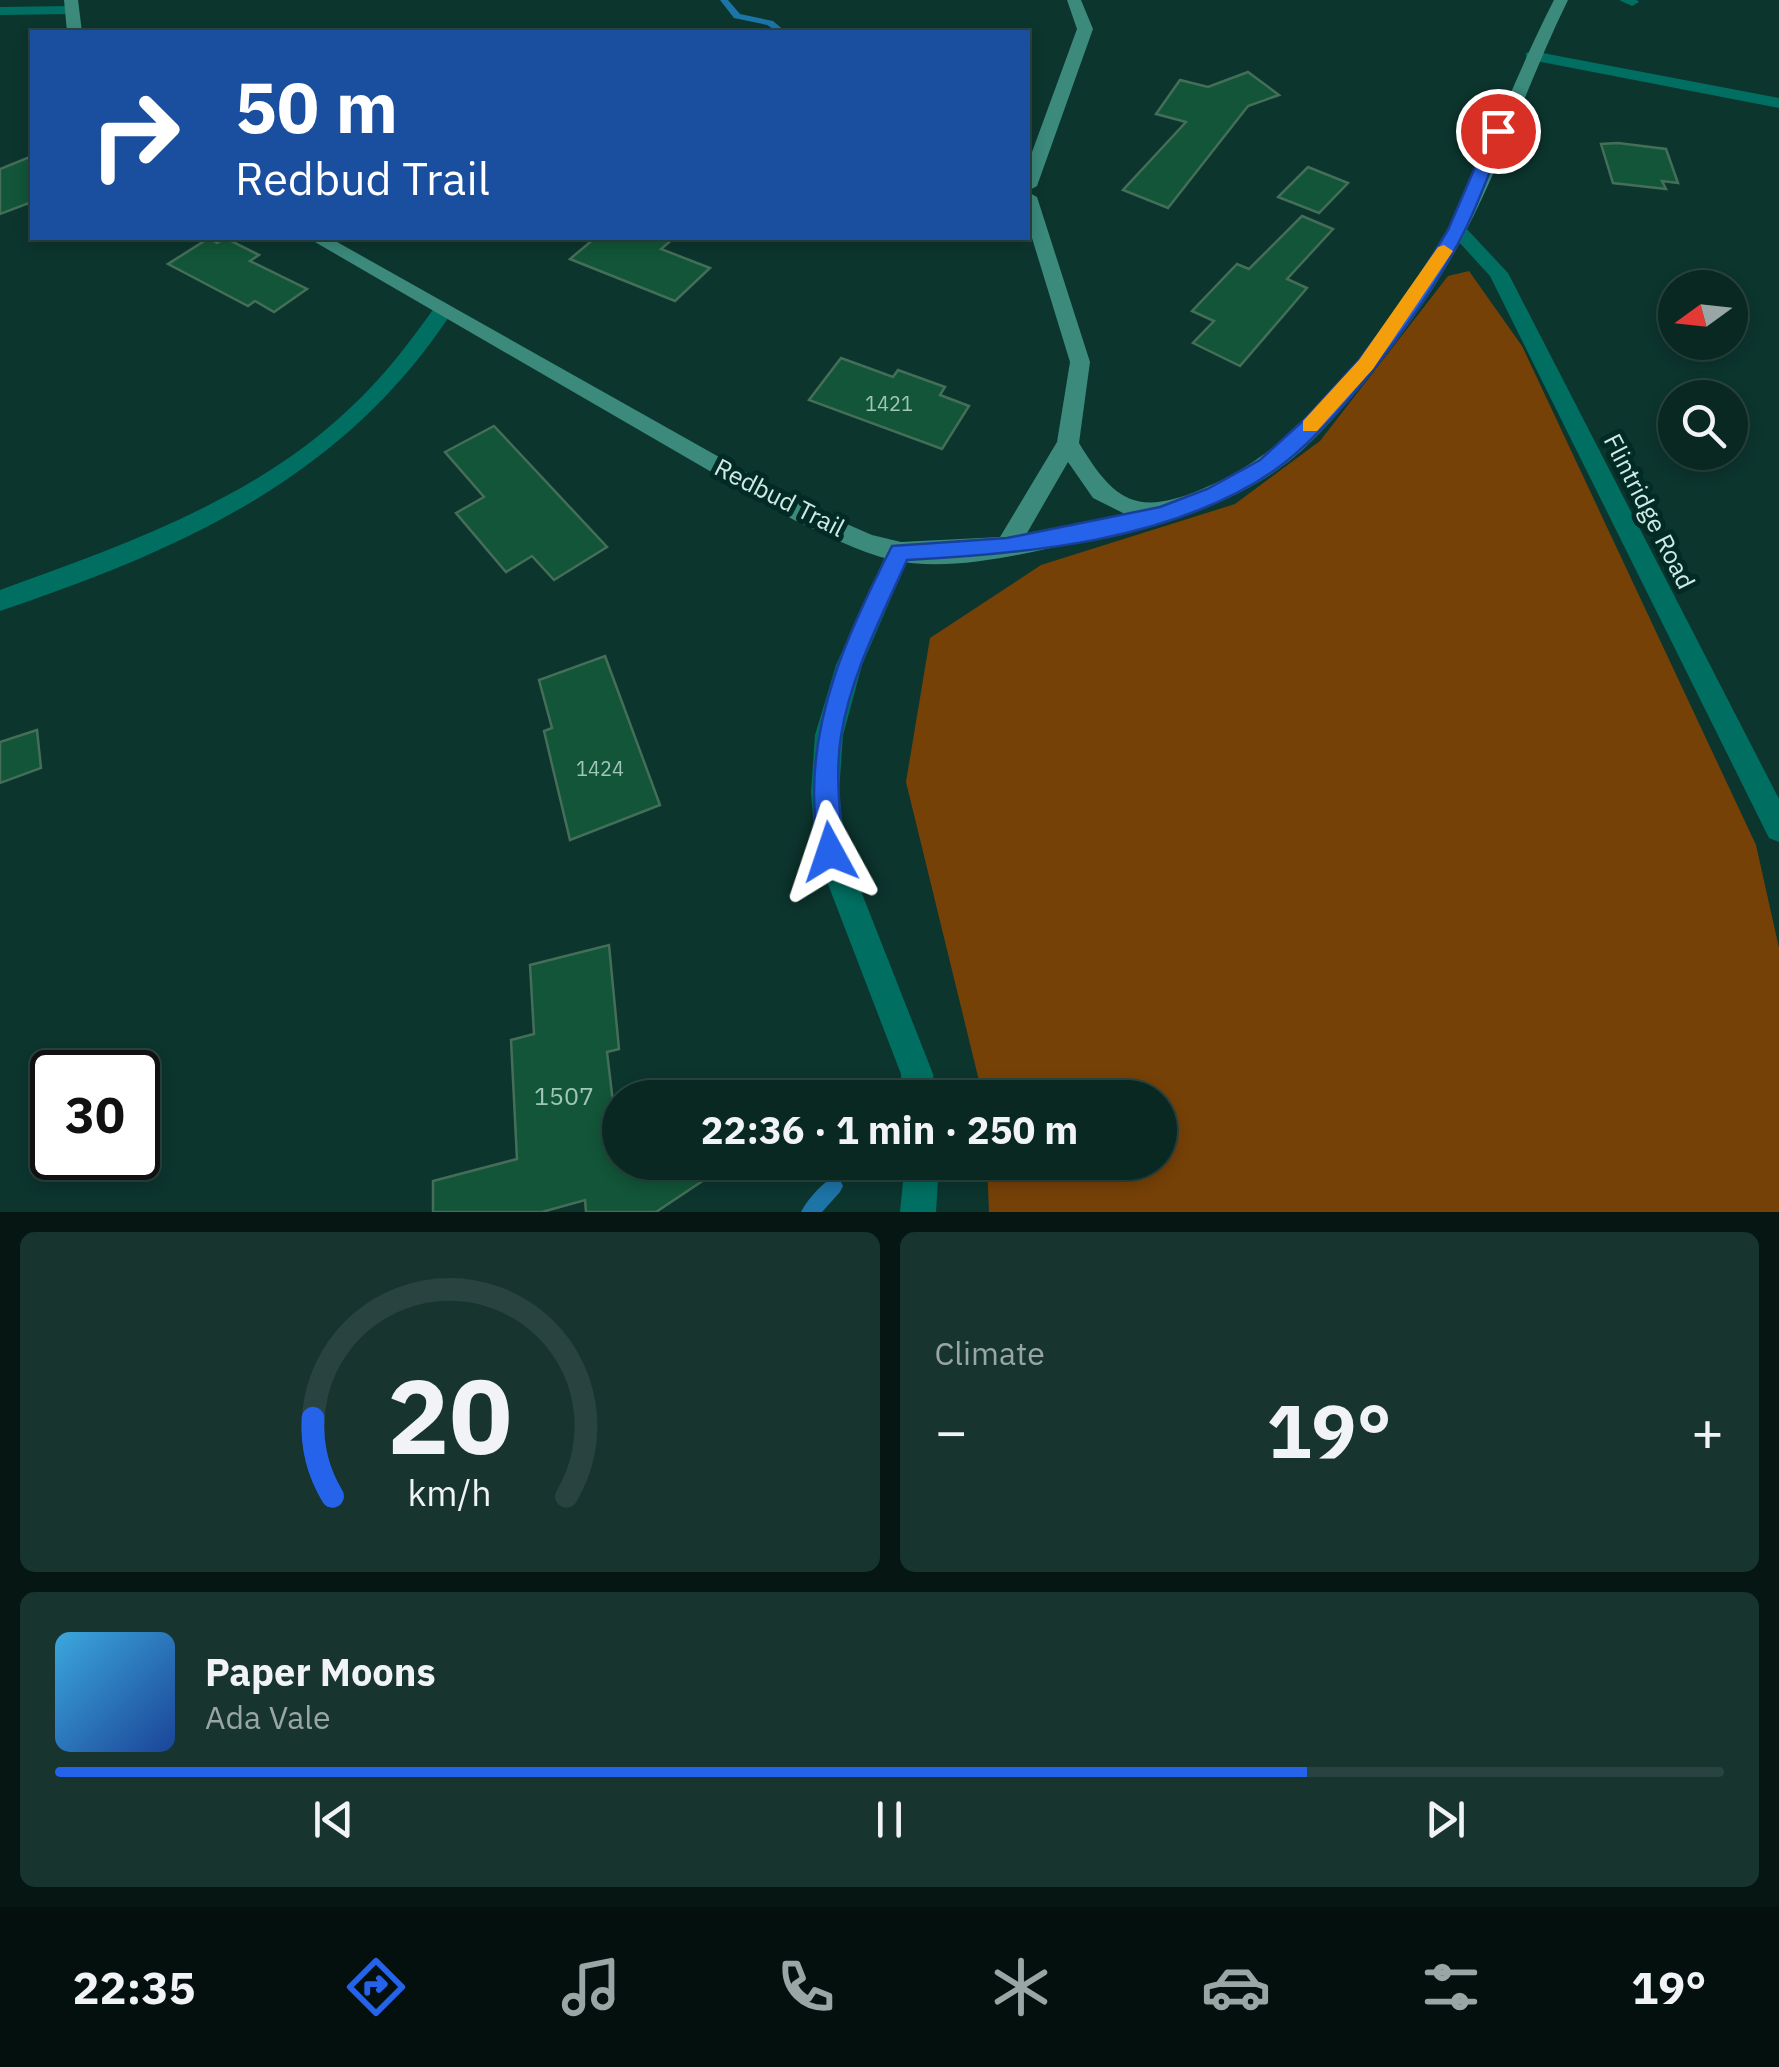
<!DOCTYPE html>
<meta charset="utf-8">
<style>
:root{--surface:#092822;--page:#17342f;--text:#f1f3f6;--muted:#99a6a5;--line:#294440;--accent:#2563eb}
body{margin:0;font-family:"IBM Plex Sans",sans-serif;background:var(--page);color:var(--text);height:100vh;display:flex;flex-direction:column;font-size:38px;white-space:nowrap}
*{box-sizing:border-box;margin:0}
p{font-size:32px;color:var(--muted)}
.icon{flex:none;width:55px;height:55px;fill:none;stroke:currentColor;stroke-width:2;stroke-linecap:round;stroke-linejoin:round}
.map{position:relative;height:1212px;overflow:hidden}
.drawer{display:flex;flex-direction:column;gap:20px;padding:20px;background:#051613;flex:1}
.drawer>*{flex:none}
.hud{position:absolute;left:30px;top:30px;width:1000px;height:210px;border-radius:0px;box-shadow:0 5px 15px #0003,0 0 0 2px var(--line);background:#1a4fa0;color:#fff;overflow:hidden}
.needle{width:65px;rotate:255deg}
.buttons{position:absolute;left:1658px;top:270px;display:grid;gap:20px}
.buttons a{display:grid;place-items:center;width:90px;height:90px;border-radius:50%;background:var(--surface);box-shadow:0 5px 15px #0003,0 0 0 2px var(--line);font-size:50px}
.speed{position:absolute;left:30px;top:1050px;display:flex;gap:20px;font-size:50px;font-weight:700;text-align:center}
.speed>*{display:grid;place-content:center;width:130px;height:130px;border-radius:50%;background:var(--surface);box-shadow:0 5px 15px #0003,0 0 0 2px var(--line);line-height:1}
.speed .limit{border:5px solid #111;border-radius:15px;background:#fff;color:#111}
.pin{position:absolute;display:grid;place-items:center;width:85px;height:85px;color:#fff;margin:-42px;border:5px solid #fff;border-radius:50%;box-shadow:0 2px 10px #0007}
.me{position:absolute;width:110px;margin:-55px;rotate:355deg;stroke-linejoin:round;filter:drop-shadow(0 0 8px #0008)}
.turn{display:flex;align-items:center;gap:35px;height:210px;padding:0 40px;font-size:45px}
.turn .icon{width:130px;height:130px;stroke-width:2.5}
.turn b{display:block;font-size:70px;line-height:85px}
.big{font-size:75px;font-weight:800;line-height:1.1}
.drawer .widget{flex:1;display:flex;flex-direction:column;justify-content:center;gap:15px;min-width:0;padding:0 35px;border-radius:15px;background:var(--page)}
.drawer .dial{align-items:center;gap:0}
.dial svg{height:260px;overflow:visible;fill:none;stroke:var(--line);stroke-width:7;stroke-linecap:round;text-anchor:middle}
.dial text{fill:var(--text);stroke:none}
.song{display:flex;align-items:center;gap:30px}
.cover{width:120px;height:120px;border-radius:15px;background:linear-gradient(135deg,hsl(200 70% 55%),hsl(220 70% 35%))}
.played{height:10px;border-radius:5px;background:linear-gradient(90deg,var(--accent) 75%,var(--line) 75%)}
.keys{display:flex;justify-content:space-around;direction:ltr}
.heat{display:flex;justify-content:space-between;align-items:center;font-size:55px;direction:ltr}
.drawer .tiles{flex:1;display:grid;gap:20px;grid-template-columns:1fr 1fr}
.widget:last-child{grid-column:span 2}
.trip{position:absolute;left:602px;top:1080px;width:575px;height:100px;border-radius:50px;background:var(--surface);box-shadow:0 5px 15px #0003,0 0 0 2px var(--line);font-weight:800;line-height:100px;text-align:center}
.dock{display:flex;height:160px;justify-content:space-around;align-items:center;background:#04100e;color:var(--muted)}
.dock .icon{width:70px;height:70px}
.dock .on{color:var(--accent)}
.dock b{font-size:45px;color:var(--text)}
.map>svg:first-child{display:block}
</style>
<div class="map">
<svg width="1779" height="1212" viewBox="0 0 1779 1212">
<rect width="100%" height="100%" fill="#0c352e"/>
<!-- green -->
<path fill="#764107" d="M1469 271 1522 346 1756 845 1779 948V1212H989L987 1163 1160 1162V1098L983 1097 906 782 930 638 1041 565 1235 504 1320 441 1448 276Z"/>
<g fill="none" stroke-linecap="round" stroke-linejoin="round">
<!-- stream -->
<g fill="#1d74a6" fill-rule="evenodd">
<path d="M720 0H728L740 14 773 21 786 32H778L767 25 734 18Z"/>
<path d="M834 1177 840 1180 843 1186 840 1192 822 1212H801C807 1200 822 1183 834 1177Z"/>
</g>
</g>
<!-- building -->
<g fill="#125538" stroke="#456e58" stroke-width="2.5">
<path d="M1248 72 1279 95 1248 106 1168 208 1123 190 1186 122 1156 114 1180 80 1208 87Z"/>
<path d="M1618 143 1666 149 1678 183 1662 181 1666 189 1613 183 1601 144Z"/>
<path d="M32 156V202L0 214V169Z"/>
<path d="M1308 167 1348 183 1319 213 1278 197Z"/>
<path d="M1302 216 1333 229 1287 279 1307 288 1240 366 1193 343 1214 321 1192 311 1237 264 1249 269Z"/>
<path d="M209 238 217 243 225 238 259 255 250 261 307 289 274 312 255 301 248 306 168 264Z"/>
<path d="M595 238H674L661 249 710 268 675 301 570 259Z"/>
<path d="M841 358 893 377 898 370 945 387 940 395 969 406 942 449 809 400Z"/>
<path d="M494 426 607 547 554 580 532 556 506 572 456 513 484 497 445 452Z"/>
<path d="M605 656 660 805 570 840 544 731 552 728 539 680Z"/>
<path d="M37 730 41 768 0 783V742Z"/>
<path d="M609 945 619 1049 607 1052 620 1162H731L656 1212H586L585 1200 542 1212H433V1181L517 1159 511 1040 534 1034 530 965Z"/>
</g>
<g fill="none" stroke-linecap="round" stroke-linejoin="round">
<!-- lane -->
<g fill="#006f61" fill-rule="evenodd">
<path d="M1619 0H1637L1639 2 1632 6Z"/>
<path d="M0 7 72 6 79 10 72 14 0 15Z"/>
</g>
<!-- street -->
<g fill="#006f61" fill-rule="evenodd">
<path d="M1532 51 1779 98V108L1526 59V53Z"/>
<path d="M1457 224 1464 226 1508 273 1779 799V842L1769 838 1490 276 1448 230Z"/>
<path d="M444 302 454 309C346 477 183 549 0 611V590C121 546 254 500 349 409 383 378 410 342 437 304Z"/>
<path d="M899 542 908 545 911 552 862 665 843 735 839 792 846 853 933 1074 936 1098H902L901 1074 816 853 811 792 815 735 836 665 887 552 890 545Z"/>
<path d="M905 1162H939L936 1212H900Z"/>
</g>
<!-- secondary -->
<g fill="#3b8a7c" fill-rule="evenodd">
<path d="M64 0H78L82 32H67Z"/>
<path d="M1067 0H1081L1093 29 1037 186 1028 191V163L1077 29Z"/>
<path d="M1554 0H1568C1527 83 1499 174 1453 255 1427 301 1395 344 1362 385 1335 417 1306 452 1270 475 1213 512 1145 529 1079 542 1021 554 951 573 892 560 857 552 826 534 794 520L308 238H330L810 508 872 535 901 542 1000 537 1057 442 1070 362 1028 225V192L1037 197 1090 362 1079 443C1114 501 1136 517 1202 489 1260 465 1304 425 1344 378 1376 339 1408 299 1434 255 1481 174 1511 83 1554 0ZM1068 462 1093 498 1125 514 1027 533Z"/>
</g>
</g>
<!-- route -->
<path fill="#2563eb" stroke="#184099" stroke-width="2.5" d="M1492 128 1506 131C1492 164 1481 198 1465 230 1431 300 1336 429 1272 472 1170 541 1026 554 907 560 882 616 851 674 841 736 835 774 840 814 844 852L840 862 830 865 821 862C815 847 816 831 815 816 807 720 849 630 892 546L1007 538 1160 507 1207 489 1260 460 1306 418 1359 360 1410 292 1448 230Z"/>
<!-- slow -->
<path fill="#f59e0b" d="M1444 245 1453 251 1373 369 1317 431H1303V421L1359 360 1438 247Z"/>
<g text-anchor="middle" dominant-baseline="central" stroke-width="10" stroke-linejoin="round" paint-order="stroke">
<!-- number labels -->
<g font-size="20" fill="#a0c5b9">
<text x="889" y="403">1421</text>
<text x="600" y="768">1424</text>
</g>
<!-- street labels -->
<g font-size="25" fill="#d0eae4" stroke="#012b24">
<text transform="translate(780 497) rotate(27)">Redbud Trail</text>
<text transform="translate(1650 511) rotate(63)">Flintridge Road</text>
</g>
<!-- near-number labels -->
<g font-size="25" fill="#a0c5b9">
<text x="564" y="1095">1507</text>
</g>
</g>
</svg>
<div class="buttons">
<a><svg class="needle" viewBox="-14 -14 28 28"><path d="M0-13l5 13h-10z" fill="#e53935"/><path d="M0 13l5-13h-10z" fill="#99a6a5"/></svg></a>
<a><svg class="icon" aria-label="search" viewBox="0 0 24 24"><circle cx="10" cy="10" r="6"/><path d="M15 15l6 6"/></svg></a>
</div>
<div class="speed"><div class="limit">30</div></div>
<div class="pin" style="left:1498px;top:131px;background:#d93025"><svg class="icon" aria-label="arrive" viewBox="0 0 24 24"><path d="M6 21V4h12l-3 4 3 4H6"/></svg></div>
<svg class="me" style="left:830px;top:852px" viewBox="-20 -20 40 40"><path d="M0-17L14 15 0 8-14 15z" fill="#2563eb" stroke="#fff" stroke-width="4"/></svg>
<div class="trip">22:36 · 1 min · 250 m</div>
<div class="hud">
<div class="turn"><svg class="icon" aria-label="right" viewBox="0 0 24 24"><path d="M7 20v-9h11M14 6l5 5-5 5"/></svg><div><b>50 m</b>Redbud Trail</div></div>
</div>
</div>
<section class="drawer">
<div class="tiles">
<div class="widget dial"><svg viewBox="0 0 100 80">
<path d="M14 69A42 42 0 1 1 86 69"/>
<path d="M14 69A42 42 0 0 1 8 45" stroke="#2563eb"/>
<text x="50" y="56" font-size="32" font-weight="700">20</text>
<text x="50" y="72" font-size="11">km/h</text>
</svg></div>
<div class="widget"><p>Climate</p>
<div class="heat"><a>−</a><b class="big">19°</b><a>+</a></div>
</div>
<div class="widget">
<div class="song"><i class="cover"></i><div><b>Paper Moons</b><p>Ada Vale</p></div></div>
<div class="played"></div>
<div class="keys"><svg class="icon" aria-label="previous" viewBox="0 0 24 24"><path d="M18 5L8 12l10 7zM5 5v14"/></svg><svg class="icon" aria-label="pause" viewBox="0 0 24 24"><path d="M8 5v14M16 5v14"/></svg><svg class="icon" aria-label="next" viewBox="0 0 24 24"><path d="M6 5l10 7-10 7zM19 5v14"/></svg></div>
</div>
</div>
</section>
<nav class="dock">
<b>22:35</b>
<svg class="icon on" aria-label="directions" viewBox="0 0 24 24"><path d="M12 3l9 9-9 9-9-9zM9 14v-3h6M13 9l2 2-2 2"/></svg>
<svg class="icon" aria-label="music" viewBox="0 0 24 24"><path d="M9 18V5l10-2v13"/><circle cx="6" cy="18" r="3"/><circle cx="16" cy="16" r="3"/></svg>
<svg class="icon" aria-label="phone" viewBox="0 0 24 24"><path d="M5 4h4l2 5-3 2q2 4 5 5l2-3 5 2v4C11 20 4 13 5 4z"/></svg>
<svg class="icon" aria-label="climate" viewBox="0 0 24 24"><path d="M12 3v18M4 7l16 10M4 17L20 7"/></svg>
<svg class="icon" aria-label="car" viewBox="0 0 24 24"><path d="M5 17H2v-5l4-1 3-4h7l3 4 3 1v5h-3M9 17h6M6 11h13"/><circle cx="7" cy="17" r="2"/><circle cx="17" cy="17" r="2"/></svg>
<svg class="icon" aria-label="filters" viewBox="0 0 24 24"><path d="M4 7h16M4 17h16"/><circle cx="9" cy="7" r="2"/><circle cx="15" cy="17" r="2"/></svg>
<b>19°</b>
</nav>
